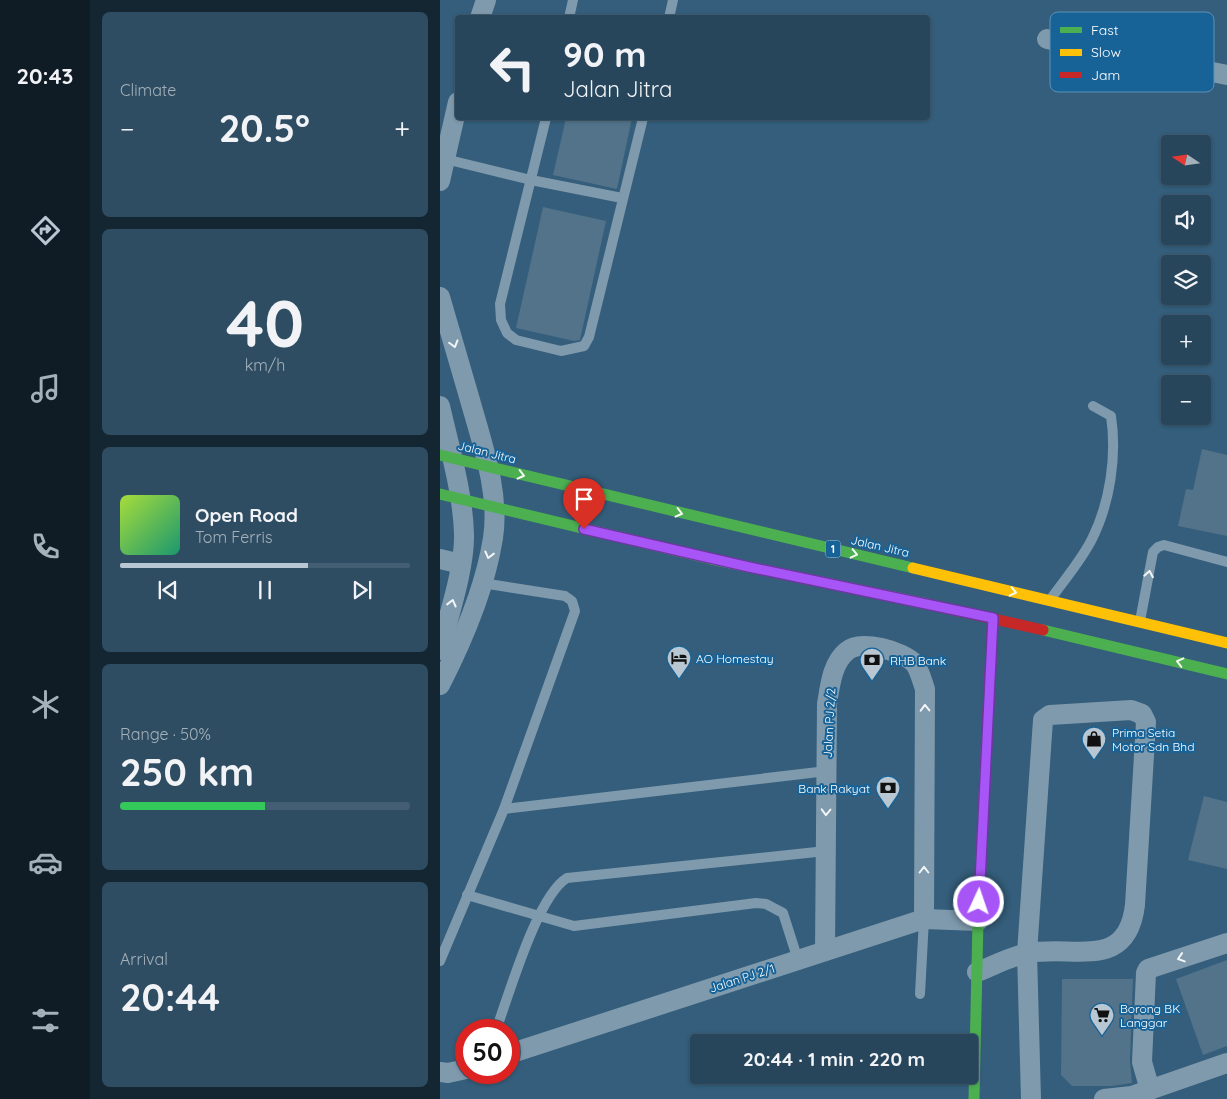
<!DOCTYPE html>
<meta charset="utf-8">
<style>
:root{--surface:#27465c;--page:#2f4d62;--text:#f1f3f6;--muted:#a4b1bb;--line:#435e72;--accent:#b8c7d1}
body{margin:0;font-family:Quicksand,sans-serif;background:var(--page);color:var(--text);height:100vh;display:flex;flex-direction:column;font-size:19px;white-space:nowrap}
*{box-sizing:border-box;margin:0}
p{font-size:16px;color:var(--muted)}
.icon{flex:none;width:28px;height:28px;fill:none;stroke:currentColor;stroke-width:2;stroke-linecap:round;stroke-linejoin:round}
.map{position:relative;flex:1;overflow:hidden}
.sheet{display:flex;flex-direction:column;gap:12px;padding:12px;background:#152633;width:350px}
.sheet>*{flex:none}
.hud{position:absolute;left:15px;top:15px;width:475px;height:105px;border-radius:5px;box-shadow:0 1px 4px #0004,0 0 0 1px var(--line);background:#27465c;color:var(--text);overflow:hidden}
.needle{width:32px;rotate:283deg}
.controls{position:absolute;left:721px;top:135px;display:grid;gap:10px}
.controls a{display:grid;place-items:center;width:50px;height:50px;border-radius:5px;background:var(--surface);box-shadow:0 1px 4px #0004,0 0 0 1px var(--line);font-size:25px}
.speed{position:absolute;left:15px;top:1019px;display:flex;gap:10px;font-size:25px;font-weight:700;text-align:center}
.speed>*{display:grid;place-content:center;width:65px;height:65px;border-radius:50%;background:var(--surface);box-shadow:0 1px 4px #0004,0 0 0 1px var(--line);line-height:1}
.speed .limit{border:8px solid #d22;background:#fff;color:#111}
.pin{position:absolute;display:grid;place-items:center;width:42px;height:42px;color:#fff;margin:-51px -21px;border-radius:50% 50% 50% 0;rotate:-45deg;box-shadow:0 0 5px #0007}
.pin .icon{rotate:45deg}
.me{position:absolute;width:55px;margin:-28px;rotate:3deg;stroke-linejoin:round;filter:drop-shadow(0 0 4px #0008)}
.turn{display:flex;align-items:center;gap:18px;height:105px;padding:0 25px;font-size:22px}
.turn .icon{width:65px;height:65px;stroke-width:2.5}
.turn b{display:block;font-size:35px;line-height:42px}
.big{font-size:38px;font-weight:700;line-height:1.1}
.sheet .tile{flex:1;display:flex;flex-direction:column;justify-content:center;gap:8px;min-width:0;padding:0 18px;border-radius:8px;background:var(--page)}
.sheet .dial{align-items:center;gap:0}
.dial b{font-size:65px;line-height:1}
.song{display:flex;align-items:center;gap:15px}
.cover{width:60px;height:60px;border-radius:8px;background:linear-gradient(135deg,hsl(80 70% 55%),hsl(160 70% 35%))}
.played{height:5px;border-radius:2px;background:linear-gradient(90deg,var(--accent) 65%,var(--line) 65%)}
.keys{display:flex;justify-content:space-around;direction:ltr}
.heat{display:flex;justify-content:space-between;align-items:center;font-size:28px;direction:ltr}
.charge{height:8px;border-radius:4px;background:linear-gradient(90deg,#34c759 50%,var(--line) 0)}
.trip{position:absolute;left:250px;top:1034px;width:288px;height:50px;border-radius:5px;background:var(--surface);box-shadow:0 1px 4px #0004,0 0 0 1px var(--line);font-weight:700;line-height:50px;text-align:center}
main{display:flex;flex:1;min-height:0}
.menu{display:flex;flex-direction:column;width:90px;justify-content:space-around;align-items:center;background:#101c25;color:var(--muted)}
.menu .icon{width:35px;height:35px}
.menu .active{color:var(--accent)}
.menu b{font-size:22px;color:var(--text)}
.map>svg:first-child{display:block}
</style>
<main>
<nav class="menu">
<b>20:43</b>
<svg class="icon active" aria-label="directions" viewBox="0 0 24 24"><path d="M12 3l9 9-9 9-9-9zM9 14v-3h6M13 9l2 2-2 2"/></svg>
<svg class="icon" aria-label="music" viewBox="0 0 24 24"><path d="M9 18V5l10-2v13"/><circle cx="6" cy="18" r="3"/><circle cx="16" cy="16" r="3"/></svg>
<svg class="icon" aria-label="phone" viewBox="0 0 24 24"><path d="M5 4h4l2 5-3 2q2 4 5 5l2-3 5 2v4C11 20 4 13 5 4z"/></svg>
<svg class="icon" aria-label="climate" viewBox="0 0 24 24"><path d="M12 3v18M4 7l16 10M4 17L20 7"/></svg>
<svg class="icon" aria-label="car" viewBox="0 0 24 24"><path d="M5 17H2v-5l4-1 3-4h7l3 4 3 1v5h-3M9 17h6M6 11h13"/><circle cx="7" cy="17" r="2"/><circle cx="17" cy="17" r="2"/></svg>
<svg class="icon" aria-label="filters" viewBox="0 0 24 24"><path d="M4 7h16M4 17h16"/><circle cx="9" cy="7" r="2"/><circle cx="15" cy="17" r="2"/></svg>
</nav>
<section class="sheet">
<div class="tile"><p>Climate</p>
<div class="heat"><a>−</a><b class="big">20.5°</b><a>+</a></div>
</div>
<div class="tile dial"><b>40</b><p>km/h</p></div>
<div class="tile">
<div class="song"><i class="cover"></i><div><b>Open Road</b><p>Tom Ferris</p></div></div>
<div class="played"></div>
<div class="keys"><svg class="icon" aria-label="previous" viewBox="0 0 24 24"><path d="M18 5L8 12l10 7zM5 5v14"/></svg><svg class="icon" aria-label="pause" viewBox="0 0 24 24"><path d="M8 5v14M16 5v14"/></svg><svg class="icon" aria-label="next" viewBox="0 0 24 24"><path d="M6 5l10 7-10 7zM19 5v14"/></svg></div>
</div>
<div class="tile"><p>Range · 50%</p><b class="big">250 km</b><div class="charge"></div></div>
<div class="tile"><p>Arrival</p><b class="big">20:44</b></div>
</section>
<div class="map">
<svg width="787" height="1099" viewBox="0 0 787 1099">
<rect width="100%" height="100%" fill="#345e7b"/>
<!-- building -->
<g fill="#52738a">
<path d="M126 118H192L177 189 113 175Z"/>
<path d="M103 207 166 221 140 340 134 341 76 328Z"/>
<path d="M762 449 787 455V536L738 526 746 489 753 490Z"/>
<path d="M764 796 787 802V869L748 860Z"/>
<path d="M787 960V1046L763 1055 736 979Z"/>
<path d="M622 979H693L690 1061 692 1083 672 1086H632L621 1075Z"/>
</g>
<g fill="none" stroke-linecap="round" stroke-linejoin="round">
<!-- lane -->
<g stroke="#7f9aad" stroke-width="10">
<path d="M129 18 133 0"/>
<path d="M229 18 233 0"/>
<path d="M106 118 60 304 61 320 67 333 76 340 121 351 144 346 149 337 203 118"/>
<path d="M5 159 91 180 182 198"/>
<path d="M610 600C624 580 641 561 652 539 670 503 677 456 671 416L653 406"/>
<path d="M700 621 713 552 718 547 724 545 787 562"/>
<path d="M64 809 387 771"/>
<path d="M27 895 134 926 316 903 326 904 343 913 358 960"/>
<path d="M0 961 64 809 135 611 132 601 125 596 42 583"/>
<path d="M480 994 484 919"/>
<path d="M56 1030C69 995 97 896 127 878L386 851"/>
</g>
<!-- street -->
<g stroke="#7f9aad" stroke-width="20">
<path d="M40 18 46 0"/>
<path d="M607 39 787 75"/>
<path d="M0 181 18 102"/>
<path d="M0 297C10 332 20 366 30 400 42 443 60 493 53 538 45 589 23 640 0 685"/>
<path d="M0 406C9 446 23 493 24 534 25 568 8 617 0 650"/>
<path d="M0 559 21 564"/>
<path d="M385 951 387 704C390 686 392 663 407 651 420 639 464 651 475 664 480 671 482 681 485 689L484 919"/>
<path d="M537 972C553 966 571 956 588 953 636 945 687 971 695 905L706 722 702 714 691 710 610 715 603 720 587 953 591 1099"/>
<path d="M69 1054 484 919 538 921"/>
<path d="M0 1072 8 1073 26 1069"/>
<path d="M710 1090 702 1062 706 973 708 969 787 943"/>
<path d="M664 1099 692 1096 787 1063"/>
</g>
<!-- fast -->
<g stroke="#4caf50" stroke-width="11">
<path d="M0 455 473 568"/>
<path d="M0 494 271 559 487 604"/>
<path d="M603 630 787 674"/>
<path d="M534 1099 538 921 547 736"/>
</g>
<!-- slow -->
<path stroke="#ffc107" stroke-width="11" d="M473 568 787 643"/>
<!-- jam -->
<g stroke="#c62828" stroke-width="11">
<path d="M487 604 603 630"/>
<path d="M547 736 553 618"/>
</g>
</g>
<!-- one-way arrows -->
<defs><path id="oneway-chevron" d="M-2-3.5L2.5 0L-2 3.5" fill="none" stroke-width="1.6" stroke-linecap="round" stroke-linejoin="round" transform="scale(1.25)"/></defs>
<g stroke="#f2f5f7">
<use href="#oneway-chevron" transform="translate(14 344) rotate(74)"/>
<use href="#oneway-chevron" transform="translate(49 555) rotate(104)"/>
<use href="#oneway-chevron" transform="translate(709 574) rotate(-80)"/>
<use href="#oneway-chevron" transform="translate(12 603) rotate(-76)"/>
<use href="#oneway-chevron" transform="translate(485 708) rotate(-91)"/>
<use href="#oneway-chevron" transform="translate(386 812) rotate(91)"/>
<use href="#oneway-chevron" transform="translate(484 870) rotate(-90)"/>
<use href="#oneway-chevron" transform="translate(741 958) rotate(162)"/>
</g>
<g stroke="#f6fbf6">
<use href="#oneway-chevron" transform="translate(81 475) rotate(14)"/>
<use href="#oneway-chevron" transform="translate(239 513) rotate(14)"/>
<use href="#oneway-chevron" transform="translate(414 554) rotate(13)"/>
<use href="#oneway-chevron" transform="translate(573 592) rotate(13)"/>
<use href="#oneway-chevron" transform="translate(740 662) rotate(-166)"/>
</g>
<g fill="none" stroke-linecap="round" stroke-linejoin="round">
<defs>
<path id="route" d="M144 529 309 567 553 618 539 902"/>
</defs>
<!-- route casing -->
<use href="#route" stroke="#6d37a1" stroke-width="12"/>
<!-- route -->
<use href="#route" stroke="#a855f7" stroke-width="9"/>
</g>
<!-- icons -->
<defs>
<symbol id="hotel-pin" viewBox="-11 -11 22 30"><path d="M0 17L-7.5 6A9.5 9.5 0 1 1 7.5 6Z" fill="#b8c7d1" stroke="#176398"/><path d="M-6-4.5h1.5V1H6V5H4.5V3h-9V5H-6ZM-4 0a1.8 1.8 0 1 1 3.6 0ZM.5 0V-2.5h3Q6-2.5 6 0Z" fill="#111"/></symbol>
<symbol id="bank-pin" viewBox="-11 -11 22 30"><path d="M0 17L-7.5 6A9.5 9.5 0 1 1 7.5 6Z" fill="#b8c7d1" stroke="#176398"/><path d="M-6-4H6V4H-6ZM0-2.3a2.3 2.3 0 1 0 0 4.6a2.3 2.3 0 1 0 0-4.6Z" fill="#111"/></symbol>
<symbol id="shop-pin" viewBox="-11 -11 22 30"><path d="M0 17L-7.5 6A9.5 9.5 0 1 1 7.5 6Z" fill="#b8c7d1" stroke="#176398"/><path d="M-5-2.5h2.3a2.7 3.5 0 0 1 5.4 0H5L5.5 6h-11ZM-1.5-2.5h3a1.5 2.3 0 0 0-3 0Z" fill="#111"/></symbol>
<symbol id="supermarket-pin" viewBox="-11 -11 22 30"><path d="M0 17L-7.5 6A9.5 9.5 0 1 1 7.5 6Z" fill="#b8c7d1" stroke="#176398"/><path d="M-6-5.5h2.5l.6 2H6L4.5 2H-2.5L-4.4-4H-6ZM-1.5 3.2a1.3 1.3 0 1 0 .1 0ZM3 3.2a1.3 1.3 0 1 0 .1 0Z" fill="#111"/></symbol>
</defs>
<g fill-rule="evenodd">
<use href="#hotel-pin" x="225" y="644" width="28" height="38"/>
<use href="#bank-pin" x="418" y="646" width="28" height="38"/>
<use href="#shop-pin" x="640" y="725" width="28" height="38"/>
<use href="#bank-pin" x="434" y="774" width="28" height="38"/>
<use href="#supermarket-pin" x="648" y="1001" width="28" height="38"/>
</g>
<g text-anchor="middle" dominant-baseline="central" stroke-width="4" stroke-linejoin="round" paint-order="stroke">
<!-- shield labels -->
<rect fill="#176398" stroke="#b9d0e0" stroke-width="1" x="385.5" y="540.5" width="15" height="17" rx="4"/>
<g font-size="11" font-weight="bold" fill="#fff">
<text x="393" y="549">1</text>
</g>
<!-- street labels -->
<g font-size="12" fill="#fff" stroke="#176398">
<text transform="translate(47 452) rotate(14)">Jalan Jitra</text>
<text transform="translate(440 546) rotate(13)">Jalan Jitra</text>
<text transform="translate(389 723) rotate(-87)">Jalan PJ 2/2</text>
<text transform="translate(302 978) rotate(-18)">Jalan PJ 2/1</text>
</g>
<!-- poi labels -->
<g font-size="12" fill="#fff" stroke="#176398" text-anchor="start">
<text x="256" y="658">AO Homestay</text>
<text x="450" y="660">RHB Bank</text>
<text x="672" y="732">Prima Setia<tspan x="672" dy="14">Motor Sdn Bhd</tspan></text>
<text x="430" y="788" text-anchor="end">Bank Rakyat</text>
<text x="680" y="1008">Borong BK<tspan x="680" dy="14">Langgar</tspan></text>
</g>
</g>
<!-- legend -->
<rect x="610" y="12" width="164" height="80" rx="8" fill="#176398" stroke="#5d92b7" stroke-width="1"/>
<rect x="620" y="27" width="22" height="6" fill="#4caf50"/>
<rect x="620" y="49" width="22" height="7" fill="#ffc107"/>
<rect x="620" y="72" width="22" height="6" fill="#c62828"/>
<g font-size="14" fill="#fff">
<text x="651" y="35">Fast</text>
<text x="651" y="57">Slow</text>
<text x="651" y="80">Jam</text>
</g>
</svg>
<div class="controls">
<a><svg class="needle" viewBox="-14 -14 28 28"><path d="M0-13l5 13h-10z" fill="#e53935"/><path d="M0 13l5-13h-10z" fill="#a4b1bb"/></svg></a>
<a><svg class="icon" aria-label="sound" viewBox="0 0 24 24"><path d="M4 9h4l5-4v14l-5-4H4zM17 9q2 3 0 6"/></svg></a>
<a><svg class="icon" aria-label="layers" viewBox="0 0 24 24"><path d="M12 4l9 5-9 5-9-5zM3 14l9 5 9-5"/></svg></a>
<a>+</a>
<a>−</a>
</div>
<div class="speed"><div class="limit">50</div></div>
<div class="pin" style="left:144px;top:529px;background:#d93025"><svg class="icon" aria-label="arrive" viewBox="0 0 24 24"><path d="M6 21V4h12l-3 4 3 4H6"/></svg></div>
<svg class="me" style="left:539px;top:902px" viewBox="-20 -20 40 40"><circle r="17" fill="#a855f7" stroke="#fff" stroke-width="3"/><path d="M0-11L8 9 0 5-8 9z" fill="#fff"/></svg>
<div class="trip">20:44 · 1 min · 220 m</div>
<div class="hud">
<div class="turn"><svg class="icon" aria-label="left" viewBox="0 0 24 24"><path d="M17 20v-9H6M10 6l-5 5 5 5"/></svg><div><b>90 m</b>Jalan Jitra</div></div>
</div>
</div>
</main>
